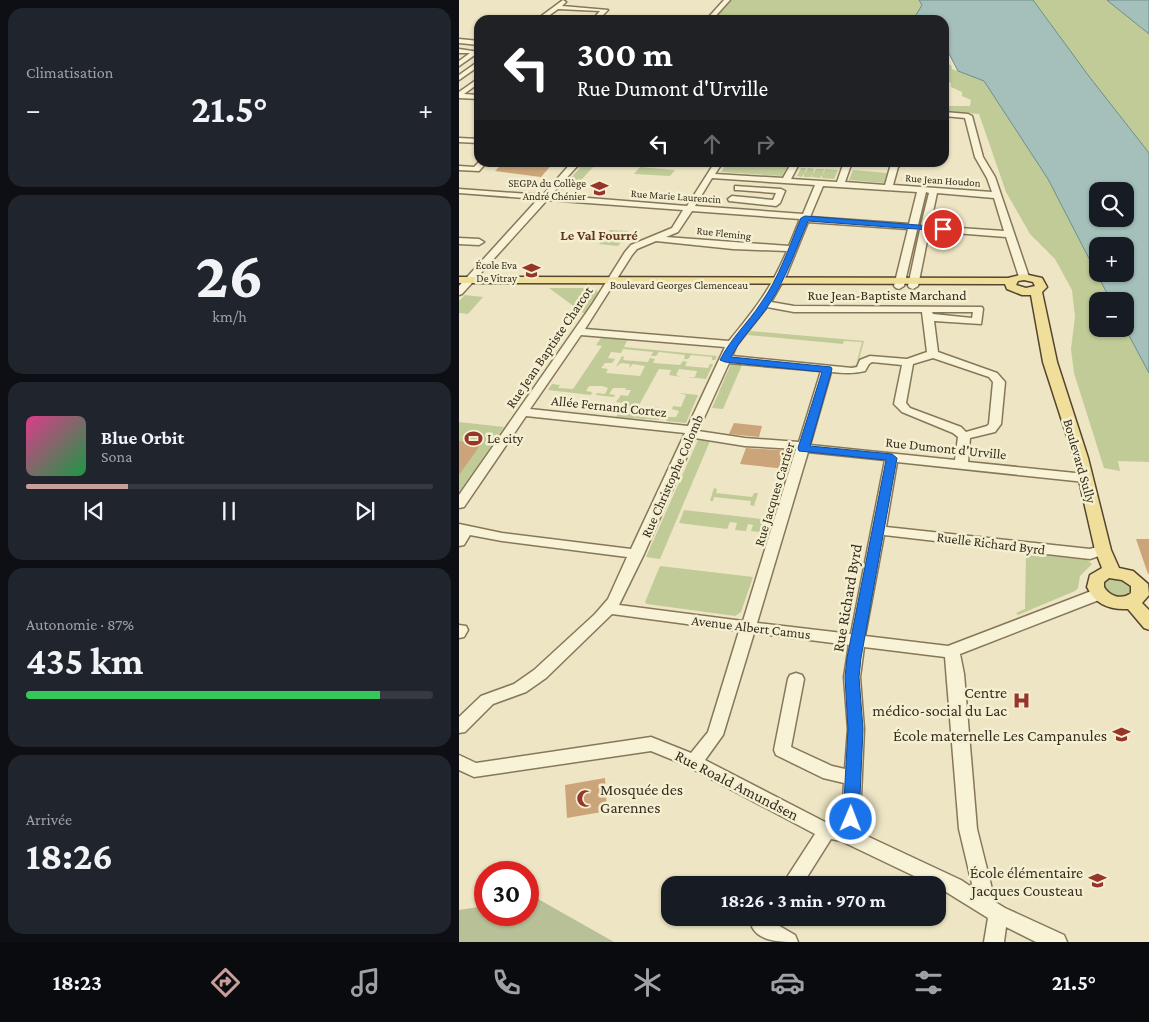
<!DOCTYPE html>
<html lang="fr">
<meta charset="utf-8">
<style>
:root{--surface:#171b24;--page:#20242c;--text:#f1f3f6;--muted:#9ea1a6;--line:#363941;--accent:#c89e9a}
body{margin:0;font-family:"Crimson Pro",serif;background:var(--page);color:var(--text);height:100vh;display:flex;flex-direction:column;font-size:19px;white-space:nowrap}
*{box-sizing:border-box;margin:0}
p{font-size:16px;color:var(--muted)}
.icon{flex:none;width:28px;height:28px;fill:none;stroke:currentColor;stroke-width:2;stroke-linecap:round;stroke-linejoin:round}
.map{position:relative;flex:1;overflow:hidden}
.details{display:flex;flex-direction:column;gap:8px;padding:8px;background:#0d0f14;width:459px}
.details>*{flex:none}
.banner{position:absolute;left:15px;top:15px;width:475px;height:152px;border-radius:15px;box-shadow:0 1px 4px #0004;background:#202124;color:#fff;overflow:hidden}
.buttons{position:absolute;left:630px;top:182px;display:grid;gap:10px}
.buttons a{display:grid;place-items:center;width:45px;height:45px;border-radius:10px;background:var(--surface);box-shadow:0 1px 4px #0004;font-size:25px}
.speed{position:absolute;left:15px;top:861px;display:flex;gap:10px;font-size:25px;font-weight:700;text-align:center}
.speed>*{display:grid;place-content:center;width:65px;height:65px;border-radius:50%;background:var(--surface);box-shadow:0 1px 4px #0004;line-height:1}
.speed .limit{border:8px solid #d22;background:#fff;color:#111}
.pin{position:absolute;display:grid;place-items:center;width:42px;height:42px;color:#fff;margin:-21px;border:2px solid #fff;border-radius:50%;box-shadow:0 1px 5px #0007}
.me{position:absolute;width:55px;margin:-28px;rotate:1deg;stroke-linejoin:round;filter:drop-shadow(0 0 4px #0008)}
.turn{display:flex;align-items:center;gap:18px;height:105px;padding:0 20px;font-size:22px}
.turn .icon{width:65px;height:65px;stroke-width:2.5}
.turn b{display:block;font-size:35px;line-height:42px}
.lanes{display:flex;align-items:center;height:48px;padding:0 20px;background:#0003;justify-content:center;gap:25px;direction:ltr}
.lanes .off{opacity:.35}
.big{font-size:38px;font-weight:700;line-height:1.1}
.details .tile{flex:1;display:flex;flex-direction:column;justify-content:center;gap:8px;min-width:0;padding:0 18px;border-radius:15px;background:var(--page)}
.details .dial{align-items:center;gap:0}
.dial b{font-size:65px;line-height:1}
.song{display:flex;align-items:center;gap:15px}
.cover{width:60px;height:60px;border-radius:8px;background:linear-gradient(135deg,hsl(330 70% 55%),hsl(140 70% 35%))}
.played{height:5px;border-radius:2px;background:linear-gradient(90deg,var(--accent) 25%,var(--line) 25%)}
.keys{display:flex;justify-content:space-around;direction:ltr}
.heat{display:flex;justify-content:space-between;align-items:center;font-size:28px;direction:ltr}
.charge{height:8px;border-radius:4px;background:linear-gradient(90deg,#34c759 87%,var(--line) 0)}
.trip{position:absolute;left:202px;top:876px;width:285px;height:50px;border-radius:15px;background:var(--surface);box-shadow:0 1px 4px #0004;font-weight:700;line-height:50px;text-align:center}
.tab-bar{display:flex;height:80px;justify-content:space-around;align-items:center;background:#090b0e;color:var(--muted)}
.tab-bar .icon{width:35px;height:35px}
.tab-bar .selected{color:var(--accent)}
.tab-bar b{font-size:22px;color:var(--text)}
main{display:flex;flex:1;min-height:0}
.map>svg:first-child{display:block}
</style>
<main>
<section class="details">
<div class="tile"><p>Climatisation</p>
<div class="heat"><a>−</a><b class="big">21.5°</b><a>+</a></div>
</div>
<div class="tile dial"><b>26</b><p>km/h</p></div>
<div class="tile">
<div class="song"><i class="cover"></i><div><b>Blue Orbit</b><p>Sona</p></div></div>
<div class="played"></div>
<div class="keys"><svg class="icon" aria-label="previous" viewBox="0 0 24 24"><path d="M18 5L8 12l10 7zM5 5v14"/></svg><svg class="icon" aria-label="pause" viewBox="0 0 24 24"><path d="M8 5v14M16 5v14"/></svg><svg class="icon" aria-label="next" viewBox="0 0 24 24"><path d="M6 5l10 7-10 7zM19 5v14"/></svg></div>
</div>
<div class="tile"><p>Autonomie · 87%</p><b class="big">435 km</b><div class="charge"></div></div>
<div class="tile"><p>Arrivée</p><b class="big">18:26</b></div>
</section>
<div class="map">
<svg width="691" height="942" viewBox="0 0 691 942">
<rect width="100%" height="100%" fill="#ede5c3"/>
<!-- green -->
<g fill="#c0cb97">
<path d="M272 0H460L463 5 454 20H254Z"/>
<path d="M574 0H648L690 34V153L629 75Z"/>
<path d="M485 63 492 65 493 69 525 81 589 179 652 301H639V329L666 328 690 373V462L659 461 661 471 645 468 615 373 612 349 616 317 613 290 596 259 571 234 547 192 520 114 485 111V106H511L512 100 503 96V92L492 87V83L487 81 485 76Z"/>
<path d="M268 163 328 167 323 176 262 172Z"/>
<path d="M123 165 135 166 114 189 102 188 121 168 118 166Z"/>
<path d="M181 167 216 170 211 176 175 174Z"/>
<path d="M342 168H347L346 173 349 168 355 169 354 174 357 169H365L364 175 366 169 379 170 375 179 363 178V175L361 178 353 177V174L352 177H345V174L343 177 338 176Z"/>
<path d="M394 170 428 173 425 183 390 180Z"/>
<path d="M151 230 170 231 159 246 140 244Z"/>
<path d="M90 288H132L137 290 140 294 126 313H124Z"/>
<path d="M6 295 24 297 9 314 0 313V301Z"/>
<path d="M291 331 405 341 398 367 390 366 397 365 403 342 385 341 384 344 289 335Z"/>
<path d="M143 337 169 339 165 347 258 356 256 360H253V357L232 355 229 359H225L226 355 200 352 197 356H192L194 352 164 349 162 353 152 352 149 358 156 359 153 363H146L142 368 149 369 147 373 181 376 186 366 174 364 170 368 171 364 162 363 157 367 163 356 165 357 164 360 174 361 177 358 175 361 189 362 191 358 196 359 194 363 221 365 224 361 228 362 226 366 249 368 251 364H254L247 379 228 377H236L238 371 220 369 217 375 223 377 210 375 212 370 200 369 175 414 189 416 194 407 208 409H200L197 415 202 416 200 420 157 417 165 403 157 402 162 395 169 396 172 390H166L167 388H154L150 394 156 395 155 397 137 395 138 393 146 394 149 388 143 386H130L127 391 133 392 132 395 89 390 93 384 101 385 99 388 114 389 143 346 137 345Z"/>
<path d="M272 364 283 365 264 409 253 408Z"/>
<path d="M220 393 239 395 227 423 207 421 209 417H217L220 411 213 409 214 406 222 407 227 395Z"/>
<path d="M0 422 45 427 0 493Z"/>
<path d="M239 440 251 441 201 559 187 557Z"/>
<path d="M255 488 258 489 257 493 293 497 295 493H299L295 506 291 505 292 501 255 497 254 501H251Z"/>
<path d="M225 510 312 520 307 533 292 531 294 525 289 524 287 531 276 530 278 523 271 522 268 529 220 523Z"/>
<path d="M567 553 628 560 633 564 621 576 619 588 616 591 559 615 557 613 566 609Z"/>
<path d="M201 566 294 577 282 612 276 616 188 604 186 602Z"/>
<path d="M659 577 672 584 675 591 667 599 647 595 642 582 649 578Z"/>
</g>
<!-- cemetery -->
<path fill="#b7c096" d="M79 899 155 942H0V910L26 906V915H69V900Z"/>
<!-- water -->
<g fill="#a5c0bb" stroke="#6c8e89" fill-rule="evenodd">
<path d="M460 0H574L629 75 690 153V373L666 328V301H652L589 179 525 81 499 71 485 44V20H454L463 5ZM639 191H666V219H639ZM639 246H666V274H639Z"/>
<path d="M648 0H690V34L649 1Z"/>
</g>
<!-- building -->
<g fill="#cba479">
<path d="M45 162H95L82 177 36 171Z"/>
<path d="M275 423 303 426 300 437 270 434Z"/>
<path d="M0 441 22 444 0 475Z"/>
<path d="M287 448 333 451 327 469 281 464Z"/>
<path d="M677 539H691V573L689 574Z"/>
<path d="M146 778 148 811 108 818 106 785Z"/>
</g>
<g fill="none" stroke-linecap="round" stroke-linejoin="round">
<defs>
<g id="minor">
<path d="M104 0 107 2 103 6 149 10 139 20H133L141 11 99 9 84 20H77Z"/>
<path d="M265 0H271L253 20H247Z"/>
<path d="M0 39 20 41V45L0 43Z"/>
<path d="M0 49 20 52 0 66V61L11 53H0Z"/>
<path d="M20 61V66L0 80V75Z"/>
<path d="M20 78V83L5 94 20 95V99L0 98V92Z"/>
<path d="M485 112 509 114 513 116 524 157 536 177 570 277 568 279 565 280 560 277 547 237 470 231 459 286 454 289 451 288 449 286 461 230H458L445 286 440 289 437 288 435 286 449 229 349 222 327 276 312 302 335 306 523 307 524 309 522 324 475 321 479 352 538 373 546 382 542 424 536 432 511 438 509 462 626 474 632 478 626 482 438 462 427 527 631 549 644 545 649 547 651 550 649 553 631 559 425 535 406 636 489 646 635 590H645L647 594 645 598 501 654 505 674 518 829 533 889V900L546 908 605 935 608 942H577L547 927 545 942H525L529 918 479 887V885H474L382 841 372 839 343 885H323L356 834 224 764 192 751 15 777 0 770V755L17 763 192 737 232 753 249 732 280 631 153 614 87 678 67 692 34 704 6 732 0 733V717L22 696 55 684 75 670 136 614 149 599 168 557 43 541 11 535 5 545 0 546V524L43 533 172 549 226 433 67 416 5 507 0 508V495L134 303 166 252 172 245 213 228 224 210 88 200 3 294 0 295V286L79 199 0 193V189L84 195 113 162H122L92 195 228 206 256 162H264L256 174 324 178 333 162H341L332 179 378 182 385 162H393L386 182 426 185 432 164 445 162 439 167 434 185 533 192 528 178 516 157 506 118 485 116ZM253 178 356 185 344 214 236 206ZM364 186 458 192 450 224 351 217ZM467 192 470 193 462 225H459ZM478 193 535 198 545 231 471 226ZM233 211 341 219 330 246 207 237 219 232ZM197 241 274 249 328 251C312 289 296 309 270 341L126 329 173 255 178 249ZM308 307 335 312H463L468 352 448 359 411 356 401 360 398 367 393 368 273 356 278 345ZM473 312H514L513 318 474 314ZM122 335 266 347 229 426 71 409ZM474 358 530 377 534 382 530 424 528 426 507 432 502 427 451 408 447 403 454 364ZM413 362 443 365 435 404 443 412 494 433 499 437 496 460 351 445 372 372C384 373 394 374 406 371L410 364ZM270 363 362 371 340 442 286 438 239 431ZM236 438 286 446 337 449 284 621 160 605 185 554ZM349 452 426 460 392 634 298 623ZM295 633 390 645 385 677 389 729 386 769 373 766 332 747 345 679 343 675 337 673 331 675 329 679 315 750 317 755 364 778 385 783 383 818 379 825 370 824 246 760 264 735ZM405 647 486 657 500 829 514 888 502 880 395 830 401 819 405 729 401 677Z"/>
<path d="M0 138 20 139V143L0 142Z"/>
<path d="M20 162H28L20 171 0 170V166L15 167Z"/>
<path d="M276 186 322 189 326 191 321 203 317 206 270 201 269 199 273 196 314 200 317 193 279 190H276Z"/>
<path d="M0 238 20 239 25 242 20 245 0 244Z"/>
<path d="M0 625 7 626 9 630 5 637 0 638Z"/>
<path d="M299 918H319L317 924 336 935 339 942C322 942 301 942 293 927Z"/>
</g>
<path id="major" d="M565 274 583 278 588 287 583 292 598 362 629 458 652 550 660 568 674 571 689 584 690 595 683 603 691 611V630L685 628 669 609C650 610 636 604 628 587L631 575 643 568 636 550 615 458 584 362 572 295H563L548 289 546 284 0 283V277L549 278ZM565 280 574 282 576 286 567 288 557 285 559 281ZM650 578 663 580 672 586V593C663 600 651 597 645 587V582Z"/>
</defs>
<!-- minor casing -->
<use href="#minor" stroke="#87775a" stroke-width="3"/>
<!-- major casing -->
<use href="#major" stroke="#55442e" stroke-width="3"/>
<!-- minor -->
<use href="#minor" fill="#f8f2d6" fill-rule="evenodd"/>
<!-- major -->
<use href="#major" fill="#f0df9b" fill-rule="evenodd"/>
</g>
<!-- route -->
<path fill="#1a73e8" stroke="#114b97" d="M346 216 484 227 488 229 484 231 349 221C337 249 327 278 311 303 299 322 282 337 272 357L372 367 373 369 351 446 433 454 438 458 402 658 400 677 404 729 400 819 398 824 392 826 387 824 384 819 389 729 386 677 388 658 427 460 340 451 339 448 363 372 266 362 261 360C272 338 289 323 302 303 320 278 330 247 342 218Z"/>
<!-- icons -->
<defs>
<symbol id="school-bare" viewBox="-9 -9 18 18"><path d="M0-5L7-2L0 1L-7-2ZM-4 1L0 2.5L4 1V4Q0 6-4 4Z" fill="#96352a" stroke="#f5efd2" stroke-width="2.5" paint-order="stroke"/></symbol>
<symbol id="stadium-bare" viewBox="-9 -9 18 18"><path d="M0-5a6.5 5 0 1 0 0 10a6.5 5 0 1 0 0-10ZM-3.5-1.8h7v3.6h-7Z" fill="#96352a" stroke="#f5efd2" stroke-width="2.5" paint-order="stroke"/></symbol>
<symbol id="hospital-bare" viewBox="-9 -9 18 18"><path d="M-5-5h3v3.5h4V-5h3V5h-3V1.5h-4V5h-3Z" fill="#96352a" stroke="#f5efd2" stroke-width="2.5" paint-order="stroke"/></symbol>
<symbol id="mosque-bare" viewBox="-9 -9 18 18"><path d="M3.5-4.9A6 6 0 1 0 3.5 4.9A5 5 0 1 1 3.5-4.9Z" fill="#96352a" stroke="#f5efd2" stroke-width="2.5" paint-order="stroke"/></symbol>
</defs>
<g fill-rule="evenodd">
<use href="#school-bare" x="128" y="176" width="25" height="25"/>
<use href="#school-bare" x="60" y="258" width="25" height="25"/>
<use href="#stadium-bare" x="2" y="426" width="25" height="25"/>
<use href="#hospital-bare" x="550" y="688" width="25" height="25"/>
<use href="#school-bare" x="650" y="722" width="25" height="25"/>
<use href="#mosque-bare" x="114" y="786" width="25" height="25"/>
<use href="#school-bare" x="626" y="868" width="25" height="25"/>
</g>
<g text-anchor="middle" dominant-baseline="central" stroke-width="5" stroke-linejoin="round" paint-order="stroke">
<!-- far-street labels -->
<g font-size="11" fill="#372d1e" stroke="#f5efd2">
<text transform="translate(484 180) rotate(4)">Rue Jean Houdon</text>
<text transform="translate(217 196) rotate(4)">Rue Marie Laurencin</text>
<text transform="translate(265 233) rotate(6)">Rue Fleming</text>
<text x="220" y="285">Boulevard Georges Clemenceau</text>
</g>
<!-- far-poi labels -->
<g font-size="11" fill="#372d1e" stroke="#f5efd2" text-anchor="end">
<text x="127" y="183">SEGPA du Collège<tspan x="127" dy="13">André Chénier</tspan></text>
<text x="58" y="265">École Eva<tspan x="58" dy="13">De Vitray</tspan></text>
</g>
<!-- far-quarter labels -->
<g font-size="14" font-weight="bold" fill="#63341e" stroke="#f5efd2">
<text x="140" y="235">Le Val Fourré</text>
</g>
<!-- street labels -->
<g font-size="14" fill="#372d1e" stroke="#f5efd2">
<text x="428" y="295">Rue Jean-Baptiste Marchand</text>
<text transform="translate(90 347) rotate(-56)">Rue Jean Baptiste Charcot</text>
<text transform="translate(150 406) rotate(6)">Allée Fernand Cortez</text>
<text transform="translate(487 448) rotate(6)">Rue Dumont d'Urville</text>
<text transform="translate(621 461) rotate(74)">Boulevard Sully</text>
<text transform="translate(213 476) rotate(-66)">Rue Christophe Colomb</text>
<text transform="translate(315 494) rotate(-73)">Rue Jacques Cartier</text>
<text transform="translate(532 543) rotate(7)">Ruelle Richard Byrd</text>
<text transform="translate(292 627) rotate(7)">Avenue Albert Camus</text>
</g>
<!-- poi labels -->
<g font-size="14" fill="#372d1e" stroke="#f5efd2" text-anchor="start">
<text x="28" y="438">Le city</text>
</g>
<!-- near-street labels -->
<g font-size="16" fill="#372d1e" stroke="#f5efd2">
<text transform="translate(388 598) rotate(-80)">Rue Richard Byrd</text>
<text transform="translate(278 785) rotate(27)">Rue Roald Amundsen</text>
</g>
<!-- near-poi labels -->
<g font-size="16" fill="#372d1e" stroke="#f5efd2" text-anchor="end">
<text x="548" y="692">Centre<tspan x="548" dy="18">médico-social du Lac</tspan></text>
<text x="648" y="735">École maternelle Les Campanules</text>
<text x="141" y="789" text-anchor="start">Mosquée des<tspan x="141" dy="18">Garennes</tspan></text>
<text x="624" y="872">École élémentaire<tspan x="624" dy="18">Jacques Cousteau</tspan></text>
</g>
</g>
</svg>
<div class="buttons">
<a><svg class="icon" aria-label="search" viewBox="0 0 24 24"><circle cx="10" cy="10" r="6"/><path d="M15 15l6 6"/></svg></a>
<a>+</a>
<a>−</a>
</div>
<div class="speed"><div class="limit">30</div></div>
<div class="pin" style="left:484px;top:229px;background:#d93025"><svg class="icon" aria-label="arrive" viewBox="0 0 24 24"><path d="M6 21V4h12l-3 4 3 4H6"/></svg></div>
<svg class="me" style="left:392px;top:819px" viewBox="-20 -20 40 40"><circle r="17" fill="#1a73e8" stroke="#fff" stroke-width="3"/><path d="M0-11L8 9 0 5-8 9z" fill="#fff"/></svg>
<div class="trip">18:26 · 3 min · 970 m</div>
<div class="banner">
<div class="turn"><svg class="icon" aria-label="left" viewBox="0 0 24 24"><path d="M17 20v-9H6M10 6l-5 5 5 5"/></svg><div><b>300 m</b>Rue Dumont d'Urville</div></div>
<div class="lanes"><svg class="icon" aria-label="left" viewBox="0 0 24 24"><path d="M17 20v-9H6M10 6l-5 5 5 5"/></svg><svg class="icon off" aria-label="ahead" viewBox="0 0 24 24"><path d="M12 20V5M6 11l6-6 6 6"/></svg><svg class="icon off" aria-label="right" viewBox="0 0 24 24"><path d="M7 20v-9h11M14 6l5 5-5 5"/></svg></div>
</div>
</div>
</main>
<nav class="tab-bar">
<b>18:23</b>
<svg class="icon selected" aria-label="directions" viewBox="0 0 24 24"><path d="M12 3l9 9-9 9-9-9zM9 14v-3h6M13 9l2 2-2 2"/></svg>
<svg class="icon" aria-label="music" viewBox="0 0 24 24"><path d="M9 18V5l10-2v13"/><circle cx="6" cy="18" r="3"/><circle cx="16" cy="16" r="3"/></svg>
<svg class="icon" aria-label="phone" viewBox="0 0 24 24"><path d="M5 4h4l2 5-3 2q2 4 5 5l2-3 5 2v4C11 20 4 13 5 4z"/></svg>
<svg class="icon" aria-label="climate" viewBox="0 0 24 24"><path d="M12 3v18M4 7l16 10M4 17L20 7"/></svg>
<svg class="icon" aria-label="car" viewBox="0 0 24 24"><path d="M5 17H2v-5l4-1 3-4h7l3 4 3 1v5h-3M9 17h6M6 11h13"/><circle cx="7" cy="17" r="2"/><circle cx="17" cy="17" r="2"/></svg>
<svg class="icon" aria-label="filters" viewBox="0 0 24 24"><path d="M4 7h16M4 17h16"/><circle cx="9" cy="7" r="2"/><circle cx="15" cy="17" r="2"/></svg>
<b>21.5°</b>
</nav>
